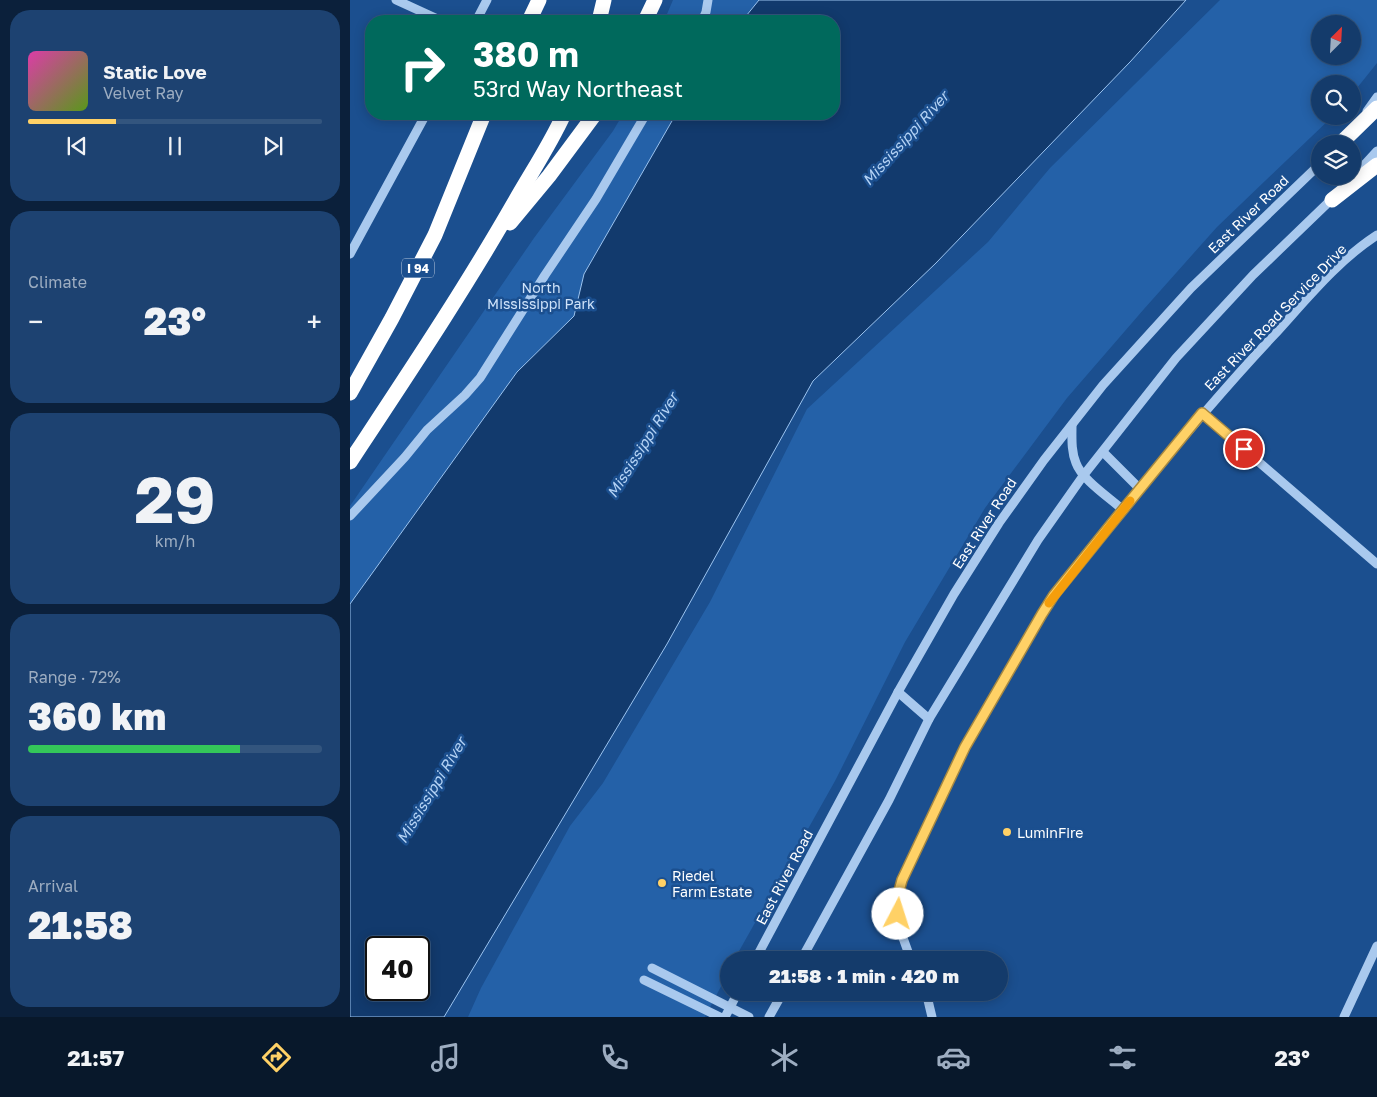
<!DOCTYPE html>
<meta charset="utf-8">
<style>
:root{--surface:#143b6b;--page:#1d4271;--text:#f1f3f6;--muted:#9dadc1;--line:#33557e;--accent:#ffd166}
body{margin:0;font-family:"Golos Text",sans-serif;background:var(--page);color:var(--text);height:100vh;display:flex;flex-direction:column;font-size:19px;white-space:nowrap}
*{box-sizing:border-box;margin:0}
p{font-size:16px;color:var(--muted)}
.icon{flex:none;width:28px;height:28px;fill:none;stroke:currentColor;stroke-width:2;stroke-linecap:round;stroke-linejoin:round}
.map{position:relative;flex:1;overflow:hidden}
.drawer{display:flex;flex-direction:column;gap:10px;padding:10px;background:#0b203b;width:350px}
.drawer>*{flex:none}
.guide{position:absolute;left:15px;top:15px;width:475px;height:105px;border-radius:20px;box-shadow:0 2px 12px #0003,0 0 0 1px var(--line);background:#00695c;color:#fff;overflow:hidden}
.needle{width:32px;rotate:24deg}
.fabs{position:absolute;left:961px;top:15px;display:grid;gap:10px}
.fabs a{display:grid;place-items:center;width:50px;height:50px;border-radius:50%;background:var(--surface);box-shadow:0 2px 12px #0003,0 0 0 1px var(--line);font-size:25px}
.speed{position:absolute;left:15px;top:936px;display:flex;gap:10px;font-size:25px;font-weight:700;text-align:center}
.speed>*{display:grid;place-content:center;width:65px;height:65px;border-radius:50%;background:var(--surface);box-shadow:0 2px 12px #0003,0 0 0 1px var(--line);line-height:1}
.speed .limit{border:2px solid #111;border-radius:8px;background:#fff;color:#111}
.pin{position:absolute;display:grid;place-items:center;width:42px;height:42px;color:#fff;margin:-21px;border:2px solid #fff;border-radius:50%;box-shadow:0 1px 5px #0007}
.me{position:absolute;width:55px;margin:-28px;rotate:5deg;stroke-linejoin:round;filter:drop-shadow(0 0 4px #0008)}
.turn{display:flex;align-items:center;gap:18px;height:105px;padding:0 25px;font-size:22px}
.turn .icon{width:65px;height:65px;stroke-width:2.5}
.turn b{display:block;font-size:35px;line-height:42px}
.big{font-size:38px;font-weight:800;line-height:1.1}
.drawer .tile{flex:1;display:flex;flex-direction:column;justify-content:center;gap:8px;min-width:0;padding:0 18px;border-radius:20px;background:var(--page)}
.drawer .dial{align-items:center;gap:0}
.dial b{font-size:65px;line-height:1}
.song{display:flex;align-items:center;gap:15px}
.cover{width:60px;height:60px;border-radius:8px;background:linear-gradient(135deg,hsl(320 70% 55%),hsl(90 70% 35%))}
.played{height:5px;border-radius:2px;background:linear-gradient(90deg,var(--accent) 30%,var(--line) 30%)}
.keys{display:flex;justify-content:space-around;direction:ltr}
.heat{display:flex;justify-content:space-between;align-items:center;font-size:28px;direction:ltr}
.charge{height:8px;border-radius:4px;background:linear-gradient(90deg,#34c759 72%,var(--line) 0)}
.trip{position:absolute;left:370px;top:951px;width:288px;height:50px;border-radius:25px;background:var(--surface);box-shadow:0 2px 12px #0003,0 0 0 1px var(--line);font-weight:800;line-height:50px;text-align:center}
.dock{display:flex;height:80px;justify-content:space-around;align-items:center;background:#08182b;color:var(--muted)}
.dock .icon{width:35px;height:35px}
.dock .active{color:var(--accent)}
.dock b{font-size:22px;color:var(--text)}
main{display:flex;flex:1;min-height:0}
.map>svg:first-child{display:block}
</style>
<main>
<section class="drawer">
<div class="tile">
<div class="song"><i class="cover"></i><div><b>Static Love</b><p>Velvet Ray</p></div></div>
<div class="played"></div>
<div class="keys"><svg class="icon" aria-label="previous" viewBox="0 0 24 24"><path d="M18 5L8 12l10 7zM5 5v14"/></svg><svg class="icon" aria-label="pause" viewBox="0 0 24 24"><path d="M8 5v14M16 5v14"/></svg><svg class="icon" aria-label="next" viewBox="0 0 24 24"><path d="M6 5l10 7-10 7zM19 5v14"/></svg></div>
</div>
<div class="tile"><p>Climate</p>
<div class="heat"><a>−</a><b class="big">23°</b><a>+</a></div>
</div>
<div class="tile dial"><b>29</b><p>km/h</p></div>
<div class="tile"><p>Range · 72%</p><b class="big">360 km</b><div class="charge"></div></div>
<div class="tile"><p>Arrival</p><b class="big">21:58</b></div>
</section>
<div class="map">
<svg width="1027" height="1017" viewBox="0 0 1027 1017">
<rect width="100%" height="100%" fill="#1b4f8f"/>
<!-- green -->
<g fill="#2461a8" fill-rule="evenodd">
<path d="M323 0H409L392 21H314Z"/>
<path d="M870 0H1027V63L1003 93 1002 84H970V116H983L867 227 794 309 717 398 635 508 555 642 485 781 384 960H379V971L355 1017H118L131 988 220 826 253 783 360 602 457 409 638 242 700 168ZM970 24H1002V56H970Z"/>
<path d="M273 114H326L234 274 224 316 167 372 0 604V506L184 238 263 131Z"/>
</g>
<!-- water -->
<path fill="#123a6d" stroke="#9cc4f0" fill-rule="evenodd" d="M409 0H836L780 62 586 263 463 381 317 644 94 1017H0V604L167 372 224 316 234 274 326 114H484V21H392ZM26 948H69V990H26Z"/>
<g fill="none" stroke-linecap="round" stroke-linejoin="round">
<!-- minor -->
<g stroke="#a9c9ee" stroke-width="9">
<path d="M46 0 92 21"/>
<path d="M126 21 137 0"/>
<path d="M352 21 356 12 358 0"/>
<path d="M1017 111 1027 97"/>
<path d="M1005 175 1027 151"/>
<path d="M0 254 76 114"/>
<path d="M852 413 1027 564"/>
<path d="M722 425C722 438 721 451 726 463 732 480 760 498 773 510"/>
<path d="M753 452 790 489"/>
<path d="M0 516 55 457 77 430 115 395 130 378 195 275 246 199 296 114"/>
<path d="M548 692 579 719"/>
<path d="M405 960 548 692 604 594 649 523 694 460 753 385 841 288 970 164"/>
<path d="M451 960 539 800 579 719 688 540 733 476 826 358 903 275 984 197"/>
<path d="M561 960 548 924 547 905 552 880 615 747 692 614C716 578 745 544 773 510 822 450 871 391 924 335 956 300 987 261 1027 235"/>
<path d="M302 968 399 1017"/>
<path d="M294 980 370 1017"/>
<path d="M576 992 582 1017"/>
<path d="M375 1017 388 992"/>
<path d="M419 1017 433 992"/>
<path d="M994 1017 1027 946"/>
</g>
<!-- highway -->
<g stroke="#fff" stroke-width="15">
<path d="M179 21 189 0"/>
<path d="M249 21 254 0"/>
<path d="M295 21 305 0"/>
<path d="M990 144 1027 108"/>
<path d="M982 200 1027 165"/>
<path d="M160 223 199 176 245 114"/>
<path d="M0 393 42 318 85 235 134 114"/>
<path d="M0 462C56 377 113 292 164 203 181 173 200 145 214 114"/>
</g>
</g>
<g fill="none" stroke-linecap="round" stroke-linejoin="round">
<defs>
<path id="route" d="M548 914V895L552 880 615 747 692 614 704 595 758 528 852 413 894 449"/>
</defs>
<!-- route casing -->
<use href="#route" stroke="#a68842" stroke-width="12"/>
<!-- route -->
<use href="#route" stroke="#ffd166" stroke-width="9"/>
<!-- slow -->
<path stroke="#f59e0b" stroke-width="9" d="M699 603 780 501"/>
</g>
<!-- markers -->
<g fill="#ffd166" stroke="#1b4f8f" stroke-width="2">
<circle cx="657" cy="832" r="5"/>
<circle cx="312" cy="883" r="5"/>
</g>
<g text-anchor="middle" dominant-baseline="central" stroke-width="5" stroke-linejoin="round" paint-order="stroke">
<!-- shield labels -->
<rect fill="#1b4f8f" stroke="#bbcadd" stroke-width="1" x="52" y="258.5" width="32" height="19" rx="4"/>
<g font-size="12" font-weight="bold" fill="#fff">
<text x="68" y="268">I 94</text>
</g>
<!-- street labels -->
<g font-size="14" fill="#fff" stroke="#1b4f8f">
<text transform="translate(898 214) rotate(-44)">East River Road</text>
<text transform="translate(925 317) rotate(-46)">East River Road Service Drive</text>
<text transform="translate(634 523) rotate(-57)">East River Road</text>
<text transform="translate(434 877) rotate(-62)">East River Road</text>
</g>
<!-- park labels -->
<g font-size="14" fill="#cfe3fa" stroke="#1b4f8f">
<text x="191" y="287">North<tspan x="191" dy="16">Mississippi Park</tspan></text>
</g>
<!-- poi labels -->
<g font-size="14" fill="#fff" stroke="#1b4f8f" text-anchor="start">
<text x="667" y="832">LuminFire</text>
<text x="322" y="875">Riedel<tspan x="322" dy="16">Farm Estate</tspan></text>
</g>
<!-- water labels -->
<g font-size="15" font-style="italic" fill="#b5d3f5" stroke="#1b4f8f">
<text transform="translate(555 138) rotate(-48)">Mississippi River</text>
<text transform="translate(292 445) rotate(-58)">Mississippi River</text>
<text transform="translate(81 790) rotate(-59)">Mississippi River</text>
</g>
</g>
</svg>
<div class="fabs">
<a><svg class="needle" viewBox="-14 -14 28 28"><path d="M0-13l5 13h-10z" fill="#e53935"/><path d="M0 13l5-13h-10z" fill="#9dadc1"/></svg></a>
<a><svg class="icon" aria-label="search" viewBox="0 0 24 24"><circle cx="10" cy="10" r="6"/><path d="M15 15l6 6"/></svg></a>
<a><svg class="icon" aria-label="layers" viewBox="0 0 24 24"><path d="M12 4l9 5-9 5-9-5zM3 14l9 5 9-5"/></svg></a>
</div>
<div class="speed"><div class="limit">40</div></div>
<div class="pin" style="left:894px;top:449px;background:#d93025"><svg class="icon" aria-label="arrive" viewBox="0 0 24 24"><path d="M6 21V4h12l-3 4 3 4H6"/></svg></div>
<svg class="me" style="left:548px;top:914px" viewBox="-20 -20 40 40"><circle r="19" fill="#fff"/><path d="M0-13L10 11 0 6-10 11z" fill="#ffd166"/></svg>
<div class="trip">21:58 · 1 min · 420 m</div>
<div class="guide">
<div class="turn"><svg class="icon" aria-label="right" viewBox="0 0 24 24"><path d="M7 20v-9h11M14 6l5 5-5 5"/></svg><div><b>380 m</b>53rd Way Northeast</div></div>
</div>
</div>
</main>
<nav class="dock">
<b>21:57</b>
<svg class="icon active" aria-label="directions" viewBox="0 0 24 24"><path d="M12 3l9 9-9 9-9-9zM9 14v-3h6M13 9l2 2-2 2"/></svg>
<svg class="icon" aria-label="music" viewBox="0 0 24 24"><path d="M9 18V5l10-2v13"/><circle cx="6" cy="18" r="3"/><circle cx="16" cy="16" r="3"/></svg>
<svg class="icon" aria-label="phone" viewBox="0 0 24 24"><path d="M5 4h4l2 5-3 2q2 4 5 5l2-3 5 2v4C11 20 4 13 5 4z"/></svg>
<svg class="icon" aria-label="climate" viewBox="0 0 24 24"><path d="M12 3v18M4 7l16 10M4 17L20 7"/></svg>
<svg class="icon" aria-label="car" viewBox="0 0 24 24"><path d="M5 17H2v-5l4-1 3-4h7l3 4 3 1v5h-3M9 17h6M6 11h13"/><circle cx="7" cy="17" r="2"/><circle cx="17" cy="17" r="2"/></svg>
<svg class="icon" aria-label="filters" viewBox="0 0 24 24"><path d="M4 7h16M4 17h16"/><circle cx="9" cy="7" r="2"/><circle cx="15" cy="17" r="2"/></svg>
<b>23°</b>
</nav>
